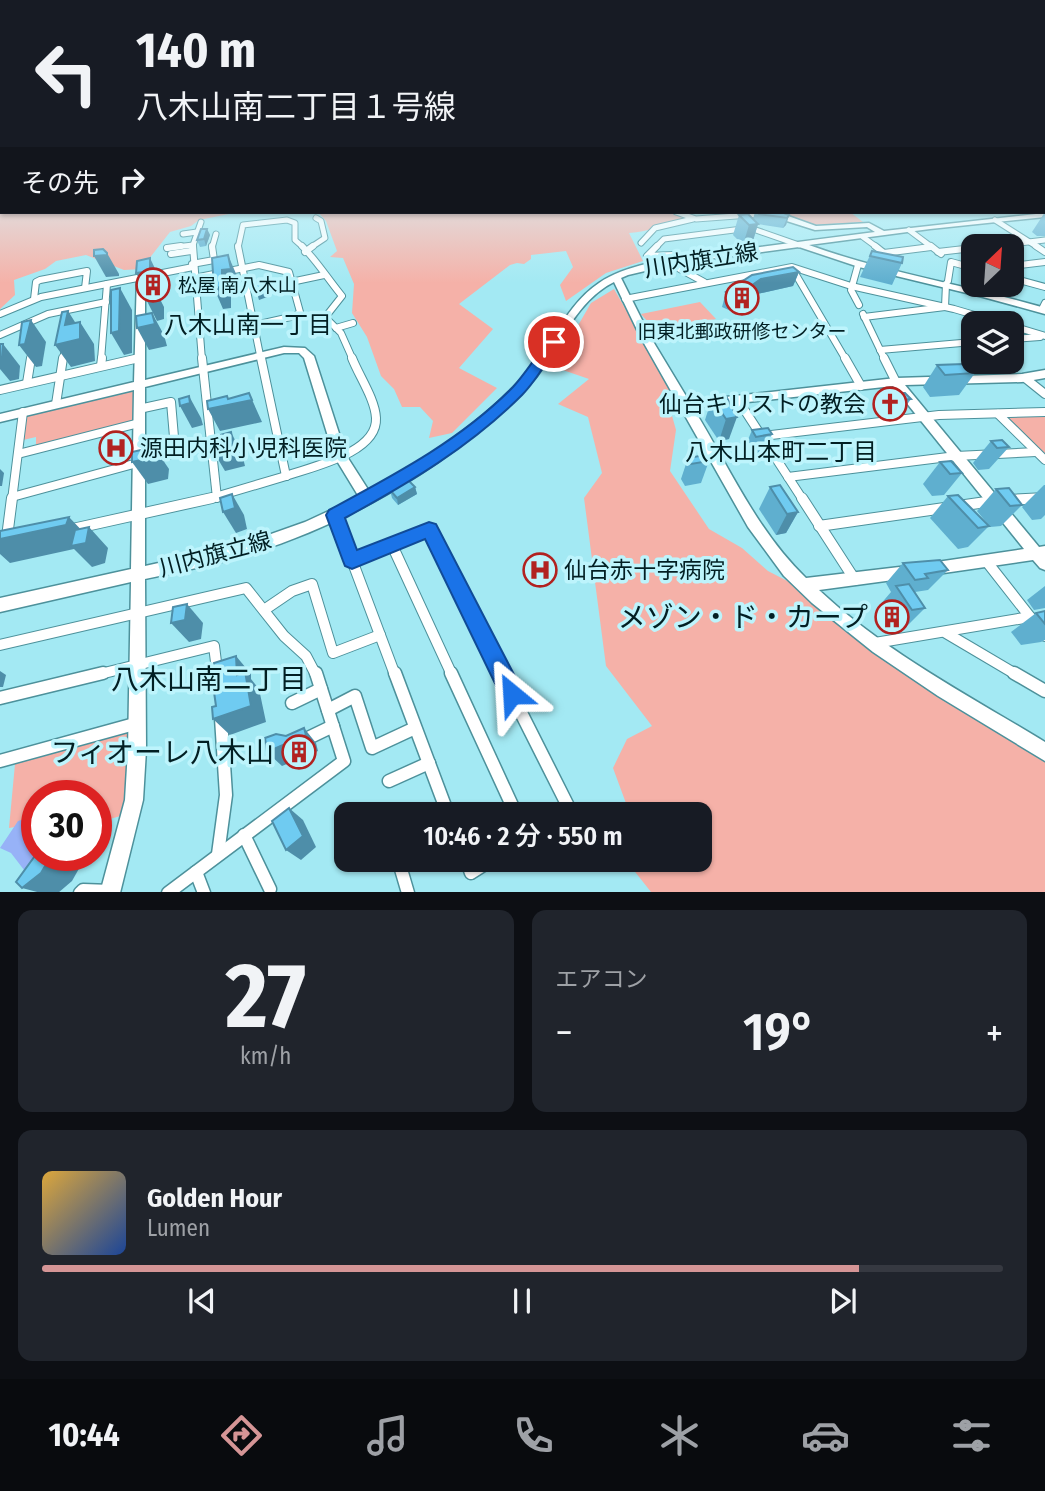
<!DOCTYPE html>
<html lang="ja">
<meta charset="utf-8">
<style>
:root{--surface:#171b24;--page:#20242c;--text:#f1f3f6;--muted:#9ea1a6;--line:#363941;--accent:#d59596}
body{margin:0;font-family:"Fira Sans Condensed","Noto Sans JP",sans-serif;background:var(--page);color:var(--text);height:100vh;display:flex;flex-direction:column;font-size:26px;white-space:nowrap}
*{box-sizing:border-box;margin:0}
p{font-size:23px;color:var(--muted)}
.icon{flex:none;width:38px;height:38px;fill:none;stroke:currentColor;stroke-width:2;stroke-linecap:round;stroke-linejoin:round}
.map{position:relative;height:892px;overflow:hidden}
.drawer{display:flex;flex-direction:column;gap:18px;padding:18px;background:#0d0f14;flex:1}
.drawer>*{flex:none}
.hud{position:absolute;left:0px;top:0px;width:1046px;height:214px;box-shadow:0 2px 5px #0004;background:#171b24;color:var(--text);overflow:hidden}
.needle{width:46px;rotate:25deg}
.buttons{position:absolute;left:961px;top:234px;display:grid;gap:14px}
.buttons a{display:grid;place-items:center;width:63px;height:63px;border-radius:14px;background:var(--surface);box-shadow:0 2px 5px #0004;font-size:35px}
.speed{position:absolute;left:21px;top:780px;display:flex;gap:14px;font-size:35px;font-weight:700;text-align:center}
.speed>*{display:grid;place-content:center;width:91px;height:91px;border-radius:50%;background:var(--surface);box-shadow:0 2px 5px #0004;line-height:1}
.speed .limit{border:10px solid #d22;background:#fff;color:#111}
.pin{position:absolute;display:grid;place-items:center;width:60px;height:60px;color:#fff;margin:-30px;border:4px solid #fff;border-radius:50%;box-shadow:0 2px 7px #0007}
.me{position:absolute;width:77px;margin:-38px;rotate:333deg;stroke-linejoin:round;filter:drop-shadow(0 0 5px #0008)}
.turn{display:flex;align-items:center;gap:24px;height:147px;padding:0 21px;font-size:32px}
.turn .icon{width:91px;height:91px;stroke-width:2.5}
.turn b{display:block;font-size:49px;line-height:60px}
.then{display:flex;align-items:center;height:66px;padding:0 21px;background:#0003;gap:14px;font-size:26px}
.big{font-size:52px;font-weight:600;line-height:1.1}
.drawer .widget{flex:1;display:flex;flex-direction:column;justify-content:center;gap:10px;min-width:0;padding:0 24px;border-radius:14px;background:var(--page)}
.drawer .dial{align-items:center;gap:0}
.dial b{font-size:91px;line-height:1}
.song{display:flex;align-items:center;gap:21px}
.cover{width:84px;height:84px;border-radius:10px;background:linear-gradient(135deg,hsl(40 70% 55%),hsl(220 70% 35%))}
.played{height:7px;border-radius:4px;background:linear-gradient(90deg,var(--accent) 85%,var(--line) 85%)}
.keys{display:flex;justify-content:space-around;direction:ltr}
.heat{display:flex;justify-content:space-between;align-items:center;font-size:38px;direction:ltr}
.drawer .tiles{flex:1;display:grid;gap:18px;grid-template-columns:1fr 1fr}
.widget:last-child{grid-column:span 2}
.trip{position:absolute;left:334px;top:802px;width:378px;height:70px;border-radius:14px;background:var(--surface);box-shadow:0 2px 5px #0004;font-weight:600;line-height:70px;text-align:center}
.menu{display:flex;height:112px;justify-content:space-around;align-items:center;background:#090b0e;color:var(--muted)}
.menu .icon{width:49px;height:49px}
.menu .active{color:var(--accent)}
.menu b{font-size:32px;color:var(--text)}
.map>svg:first-child{display:block}
</style>
<div class="map">
<svg width="1045" height="893" viewBox="0 0 1045 893">
<rect width="100%" height="100%" fill="#a3e9f3"/>
<!-- green -->
<g fill="#f5b1a8">
<path d="M0 158 2 212H239L199 220 191 226 170 232 141 269 124 270 86 255 56 261 45 269 14 280 15 295 0 309Z"/>
<path d="M318 212H693L689 219C668 223 649 232 629 233L643 261 606 273 566 301 560 285 573 267 566 251 531 255V259L524 264 517 263 510 265 459 304 493 329 459 368 497 388 452 433 429 438 433 421 420 407H402L394 389 381 376 367 337 352 313 354 284 343 258 330 257 337 251 326 221Z"/>
<path d="M850 212 863 222 813 225 779 213Z"/>
<path d="M614 289 679 402 671 412 676 430 670 471 709 529 742 548 768 571 797 586 1045 758V892H651L628 863V859H700V814H627V806L613 768 627 739 652 726 606 666 584 498 602 473 588 417 558 404 589 379 554 367 591 303Z"/>
<path d="M700 302 716 319 656 331 641 314Z"/>
<path d="M131 390 134 392V421L36 446V437L23 440 27 415Z"/>
<path d="M1045 414V458L1002 415Z"/>
<path d="M132 732 124 815 96 823V796H37V823L9 828 15 764Z"/>
</g>
<!-- water -->
<path fill="#97b2f7" d="M37 815V856L45 892H41L11 853 0 848 18 821Z"/>
<g fill="none" stroke-linecap="round" stroke-linejoin="round">
<defs>
<g id="street-far4">
<path d="M676 212 696 219 763 214"/>
<path d="M995 220 1039 248"/>
<path d="M909 230 933 248"/>
<path d="M183 234 197 232"/>
<path d="M863 237 878 248"/>
<path d="M641 243 655 228 693 219"/>
<path d="M986 247 1045 240"/>
<path d="M167 248 193 245"/>
<path d="M192 248 201 222"/>
<path d="M212 248 216 234"/>
<path d="M238 248 243 225 287 220 295 223V240L304 248"/>
<path d="M310 248 325 238 321 221 316 218"/>
<path d="M655 248 664 239 742 229H753L799 245"/>
<path d="M922 248 931 247"/>
</g>
<g id="street-far3">
<path d="M193 246 202 360"/>
<path d="M238 246 261 360"/>
<path d="M302 246C317 261 328 279 342 296L327 315V319L341 333 353 360"/>
<path d="M657 246 647 256 673 255 679 260"/>
<path d="M875 246 884 253 931 247"/>
<path d="M931 246 941 254"/>
<path d="M1036 246 1045 252"/>
<path d="M986 247 991 246"/>
<path d="M167 248 181 246"/>
<path d="M305 252 313 246"/>
<path d="M938 252 973 248"/>
<path d="M171 254 191 251"/>
<path d="M667 262 704 282"/>
<path d="M192 264 214 260 212 246"/>
<path d="M858 265 851 290 859 305"/>
<path d="M1012 266 1045 262"/>
<path d="M792 268 846 360"/>
<path d="M194 278 259 265 289 272 300 312 295 316 254 325"/>
<path d="M1012 278 1045 287"/>
<path d="M948 281 951 262 973 268"/>
<path d="M291 282 324 275"/>
<path d="M34 299 36 282 40 280 87 271 85 288"/>
<path d="M625 299 792 267 851 286 954 309 1005 324"/>
<path d="M1043 307 1045 303"/>
<path d="M0 314 41 297 193 267"/>
<path d="M863 314 885 360"/>
<path d="M864 317 945 307 946 284"/>
<path d="M1012 326 1045 336"/>
<path d="M336 328 353 323"/>
<path d="M0 335 48 314 106 302"/>
<path d="M1012 339 1040 337"/>
<path d="M880 350 973 342"/>
<path d="M31 360 32 352"/>
<path d="M63 360 65 348"/>
<path d="M101 360 107 284"/>
<path d="M131 360 140 358"/>
</g>
<g id="street-far2">
<path d="M202 358 217 498"/>
<path d="M261 358 286 476"/>
<path d="M845 358 861 386"/>
<path d="M884 358 896 382"/>
<path d="M101 366 102 358"/>
<path d="M1025 378 1045 394"/>
<path d="M27 383 31 358"/>
<path d="M0 390 139 358"/>
<path d="M738 400 803 500"/>
<path d="M56 404 63 358"/>
<path d="M139 409 171 402 174 437 166 444 169 455 153 459"/>
<path d="M998 414 1045 460"/>
<path d="M763 436 939 415 1045 412"/>
<path d="M18 454 139 423"/>
<path d="M286 476C311 467 378 453 376 418 375 399 359 376 352 358"/>
<path d="M788 477 956 456 1036 452"/>
<path d="M12 497 141 462"/>
<path d="M12 500 23 412"/>
<path d="M205 500 286 476"/>
<path d="M1013 500 1045 498"/>
</g>
<g id="street-far1">
<path d="M802 498 855 580"/>
<path d="M1009 500 1045 498"/>
<path d="M335 515 395 675"/>
<path d="M819 526 993 501"/>
<path d="M68 530 212 498"/>
<path d="M7 537 12 498"/>
<path d="M392 545 452 675"/>
<path d="M352 561 429 529 502 675"/>
<path d="M987 562 1045 636"/>
<path d="M264 610 292 591 312 584 333 653 380 635"/>
<path d="M946 633 1017 675"/>
<path d="M875 643 1030 617"/>
<path d="M0 645 246 588 284 636 306 656 316 675"/>
<path d="M96 675 214 646 217 670"/>
</g>
<g id="street">
<path d="M395 673 448 814"/>
<path d="M451 673 516 814"/>
<path d="M501 673 571 812 568 814"/>
<path d="M1014 673 1045 691"/>
<path d="M0 698 103 673"/>
<path d="M292 703 321 689"/>
<path d="M328 710 355 696 372 748 415 728"/>
<path d="M304 740 333 726"/>
<path d="M0 761 138 723"/>
<path d="M389 781 429 763"/>
<path d="M244 835 270 889"/>
<path d="M218 854 226 795 221 718"/>
<path d="M398 859 408 893"/>
<path d="M466 859 471 873 493 859"/>
<path d="M196 872 204 893"/>
<path d="M80 893 83 890 111 891"/>
<path d="M168 893 344 761 316 673"/>
</g>
<path id="secondary" d="M771 212H777L816 226 869 223 884 231 1045 213V217L930 229 809 245C886 273 967 285 1045 308V314L983 297 859 267 799 247 679 263 628 275 621 278 651 338 689 401 896 378 1022 374 1045 370V378L1022 382 905 385 1039 547 1045 546V570L1040 568 1033 560 930 575 925 573 923 569 925 565 930 563 1024 549 893 386 693 408C729 466 756 530 806 578L908 566 913 567 915 572 913 577 908 578 819 590C885 652 968 695 1045 742V761L938 696 873 652 812 603 784 576 748 527 641 338 614 282C576 301 561 344 537 376 531 384 522 391 514 399 442 471 338 529 239 557 209 566 177 572 145 579L146 750 143 800 120 893H100L125 800 128 750 131 582 0 612V598L131 569 134 390 0 422V414L134 382 137 275H143L145 277V380L284 347 305 348 314 356 346 455 369 491C427 459 481 423 526 374 553 345 565 306 599 283 632 260 697 255 737 250 783 244 829 238 875 232L867 227 815 230 771 216ZM284 353H299L304 358 334 456 359 497 305 522 240 545 145 566V387Z"/>
</defs>
<!-- street-far4 casing -->
<use href="#street-far4" stroke="#4d919b" stroke-width="7"/>
<!-- street-far3 casing -->
<use href="#street-far3" stroke="#4d919b" stroke-width="8"/>
<!-- street-far2 casing -->
<use href="#street-far2" stroke="#4d919b" stroke-width="10"/>
<!-- street-far1 casing -->
<use href="#street-far1" stroke="#4d919b" stroke-width="12"/>
<!-- street casing -->
<use href="#street" stroke="#4d919b" stroke-width="15"/>
<!-- secondary casing -->
<use href="#secondary" stroke="#4d919b" stroke-width="3"/>
<!-- street-far4 -->
<use href="#street-far4" stroke="#fff" stroke-width="5"/>
<!-- street-far3 -->
<use href="#street-far3" stroke="#fff" stroke-width="6"/>
<!-- street-far2 -->
<use href="#street-far2" stroke="#fff" stroke-width="8"/>
<!-- street-far1 -->
<use href="#street-far1" stroke="#fff" stroke-width="10"/>
<!-- street -->
<use href="#street" stroke="#fff" stroke-width="12"/>
<!-- secondary -->
<use href="#secondary" fill="#fff" fill-rule="evenodd"/>
</g>
<!-- wall -->
<g fill="#5fafcf">
<path d="M755 212H781L789 215 786 225 783 228 758 224 752 244 743 245 733 235 739 215 753 219Z"/>
<path d="M1045 212V236H1037L1032 232Z"/>
<path d="M207 229 210 235 206 246 200 247 197 240Z"/>
<path d="M872 251 902 263 892 285 860 277Z"/>
<path d="M799 272 793 286 757 294 731 311 722 307 726 292Z"/>
<path d="M937 365 975 373 959 395 930 397 923 387Z"/>
<path d="M898 393 911 399 906 406 898 407 893 401Z"/>
<path d="M726 396 729 439 719 441 705 420 712 398Z"/>
<path d="M752 430 772 434 763 457 747 459 743 452Z"/>
<path d="M991 441 1009 447 989 469 978 470 973 463Z"/>
<path d="M688 458 709 461 701 483 685 486 681 479Z"/>
<path d="M940 462 962 473 944 495 932 496 923 484Z"/>
<path d="M1044 485H1045V515L1041 519 1032 520 1022 507Z"/>
<path d="M415 487 417 494 398 505 392 498 390 490Z"/>
<path d="M770 487 798 512 786 533 776 535 759 509Z"/>
<path d="M996 489 1022 505 1001 526 990 527 977 511Z"/>
<path d="M948 496 989 526 968 547 958 549 930 518Z"/>
<path d="M903 563 948 570 928 590 915 592 925 608 905 628 893 629 879 606 891 592 886 583Z"/>
<path d="M1045 586V608L1034 610 1027 600Z"/>
<path d="M1045 611V640L1041 642 1021 645 1011 632 1036 613Z"/>
</g>
<!-- shaded-wall -->
<g fill="#4e8ea9">
<path d="M789 215 786 225 783 228 787 218Z"/>
<path d="M758 224 752 244 743 245 749 225Z"/>
<path d="M207 229 210 235 206 246 204 239Z"/>
<path d="M107 253 119 274V276L106 277 94 256Z"/>
<path d="M228 255 237 276 239 290 231 292V308L223 309 214 288Z"/>
<path d="M150 258 160 279 161 292 157 293 164 307V319L157 321 146 299 148 295 136 273Z"/>
<path d="M799 272 793 286 757 294 731 311 735 297 761 279Z"/>
<path d="M266 280 270 296 259 300 257 293Z"/>
<path d="M120 288 132 310V353L124 355 111 333Z"/>
<path d="M68 311 80 330V322L94 344 95 361 71 367 55 345 65 325Z"/>
<path d="M152 313 164 335 167 346 149 350 137 328Z"/>
<path d="M31 320 46 342 42 366 36 367 19 345Z"/>
<path d="M3 344 20 366 19 379 10 381 0 369V357Z"/>
<path d="M249 393 262 422 220 431 208 409 227 396 231 404Z"/>
<path d="M189 396 201 418 203 425 192 428 180 406Z"/>
<path d="M737 417 729 439 719 441 726 419Z"/>
<path d="M231 432 242 454 245 466 225 471 212 449Z"/>
<path d="M154 447 169 469 168 479 148 484 132 462Z"/>
<path d="M0 469 4 473 2 486H0Z"/>
<path d="M415 487 417 494 398 505 397 498Z"/>
<path d="M232 494 244 515 247 529 236 533 223 512Z"/>
<path d="M798 512 786 533 776 535 787 514Z"/>
<path d="M69 517 87 536 89 527 108 548 105 563 92 567 74 549 10 563 0 554V539Z"/>
<path d="M187 604 203 623 201 639 189 642 171 623Z"/>
<path d="M236 656 251 674V679L259 689 266 722 230 735 213 719 237 675Z"/>
<path d="M0 671 6 675 3 687H0Z"/>
<path d="M304 728 316 743 318 751 282 766 267 752Z"/>
<path d="M289 808 303 820 316 847 301 860 286 850Z"/>
<path d="M51 856H86L72 881 58 893H41L22 888Z"/>
</g>
<!-- building -->
<g fill="#6fcbf1" stroke="#4e8ea9" stroke-width="2">
<path d="M757 212H781L789 215 787 218 759 214Z"/>
<path d="M748 214 758 224 749 225 739 215Z"/>
<path d="M201 229H207L204 239 197 240Z"/>
<path d="M103 249 107 253V255L94 256V250Z"/>
<path d="M872 251 903 257 902 263 870 256Z"/>
<path d="M228 255 231 269 222 270V287L214 288 212 258Z"/>
<path d="M150 258V271L136 273 137 261Z"/>
<path d="M793 267 799 272 761 279 735 297 726 292 752 275Z"/>
<path d="M266 280 268 289 257 293 255 282Z"/>
<path d="M153 286V298L146 299 144 288Z"/>
<path d="M120 288 119 331 111 333V290Z"/>
<path d="M68 311 65 325 80 322V339L55 345 62 312Z"/>
<path d="M152 313 155 324 137 328 136 316Z"/>
<path d="M31 320 25 344 19 345 22 322Z"/>
<path d="M0 344H3L2 357H0Z"/>
<path d="M964 364 975 373 945 375 937 365Z"/>
<path d="M249 393 252 400 208 409 207 401 227 396 228 399Z"/>
<path d="M898 393H905L911 399 902 400Z"/>
<path d="M189 396 190 403 180 406 179 399Z"/>
<path d="M726 396 737 417 726 419 712 398Z"/>
<path d="M768 428 772 434 756 437 752 430Z"/>
<path d="M231 432 233 444 212 449 213 437Z"/>
<path d="M1002 440 1009 447 997 448 991 441Z"/>
<path d="M154 447V457L132 462V452Z"/>
<path d="M705 455 709 461 691 464 688 458Z"/>
<path d="M951 461 962 473 950 474 940 462Z"/>
<path d="M408 480 415 487 397 498 390 490Z"/>
<path d="M780 485 798 512 787 514 770 487Z"/>
<path d="M1009 488 1022 505 1010 506 996 489Z"/>
<path d="M232 494 235 508 223 512 220 498Z"/>
<path d="M958 495 989 526 978 528 948 496Z"/>
<path d="M69 517 66 525 0 539V531Z"/>
<path d="M89 527 86 543 71 546 75 530Z"/>
<path d="M940 560 948 570 925 574 928 578 915 580 903 563Z"/>
<path d="M909 584 925 608 912 610 896 586Z"/>
<path d="M187 604 185 620 171 623 173 607Z"/>
<path d="M1045 611V624L1036 613Z"/>
<path d="M236 656 237 675 245 671 251 706 213 719 212 707 216 706 213 685 214 663Z"/>
<path d="M304 728 306 735 267 752 265 738 276 734 286 736Z"/>
<path d="M289 808 303 836 286 850 272 821Z"/>
<path d="M37 853V856H51L41 873 22 888 16 882Z"/>
</g>
<!-- sky -->
<linearGradient id="sky" x2="0" y2="1"><stop stop-color="#87b3ee"/><stop offset="0.56" stop-color="#d6f5fa"/><stop offset="1" stop-color="#d6f5fa" stop-opacity="0"/></linearGradient>
<rect width="1045" height="283" fill="url(#sky)"/>
<!-- route -->
<path fill="#1a73e8" stroke="#114b97" stroke-width="2" d="M554 338 560 342C548 359 537 380 522 395 470 447 409 483 345 518L357 550 429 522 436 524 520 686 523 694 520 702 512 705 504 702 425 539 352 569 345 566 343 561 326 515 329 510C394 475 461 440 513 387 526 373 537 355 549 339Z"/>
<!-- icons -->
<defs>
<symbol id="building-ring" viewBox="-11 -11 22 22"><circle r="9.5" fill="#bdf4fc" stroke="#b22220" stroke-width="1.5"/><path d="M-4-6H4V6H1V3H-1V6H-4ZM-2.5-4.3h1.7v1.8h-1.7ZM.8-4.3h1.7v1.8H.8ZM-2.5-1h1.7V.8h-1.7ZM.8-1h1.7V.8H.8Z" fill="#b22220"/></symbol>
<symbol id="church-ring" viewBox="-11 -11 22 22"><circle r="9.5" fill="#bdf4fc" stroke="#b22220" stroke-width="1.5"/><path d="M-1.2-6h2.4v3.5h3.3v2.4h-3.3V6h-2.4V-.1h-3.3v-2.4h3.3Z" fill="#b22220"/></symbol>
<symbol id="hospital-ring" viewBox="-11 -11 22 22"><circle r="9.5" fill="#bdf4fc" stroke="#b22220" stroke-width="1.5"/><path d="M-5-5h3v3.5h4V-5h3V5h-3V1.5h-4V5h-3Z" fill="#b22220"/></symbol>
</defs>
<g fill-rule="evenodd">
<use href="#building-ring" x="134" y="266" width="38" height="38"/>
<use href="#building-ring" x="723" y="279" width="38" height="38"/>
<use href="#church-ring" x="871" y="385" width="38" height="38"/>
<use href="#hospital-ring" x="97" y="429" width="38" height="38"/>
<use href="#hospital-ring" x="521" y="551" width="38" height="38"/>
<use href="#building-ring" x="873" y="598" width="38" height="38"/>
<use href="#building-ring" x="280" y="733" width="38" height="38"/>
</g>
<g text-anchor="middle" dominant-baseline="central" stroke-width="7" stroke-linejoin="round" paint-order="stroke">
<!-- far-poi labels -->
<g font-size="19" fill="#021f23" stroke="#bdf4fc" text-anchor="start">
<text x="178" y="285">松屋 南八木山</text>
<text x="742" y="331" text-anchor="middle">旧東北郵政研修センター</text>
</g>
<!-- street labels -->
<g font-size="23" fill="#021f23" stroke="#bdf4fc">
<text transform="translate(701 260) rotate(-9)">川内旗立線</text>
<text transform="translate(215 554) rotate(-15)">川内旗立線</text>
</g>
<!-- poi labels -->
<g font-size="23" fill="#021f23" stroke="#bdf4fc" text-anchor="start">
<text x="866" y="404" text-anchor="end">仙台キリストの教会</text>
<text x="140" y="448">源田内科小児科医院</text>
<text x="564" y="570">仙台赤十字病院</text>
</g>
<!-- neighbourhood labels -->
<g font-size="24" fill="#021f23" stroke="#bdf4fc">
<text x="248" y="325">八木山南一丁目</text>
<text x="781" y="452">八木山本町二丁目</text>
</g>
<!-- near-poi labels -->
<g font-size="28" fill="#021f23" stroke="#bdf4fc" text-anchor="end">
<text x="868" y="617">メゾン・ド・カープ</text>
<text x="274" y="752">フィオーレ八木山</text>
</g>
<!-- near-neighbourhood labels -->
<g font-size="28" fill="#021f23" stroke="#bdf4fc">
<text x="209" y="679">八木山南二丁目</text>
</g>
</g>
</svg>
<div class="buttons">
<a><svg class="needle" viewBox="-14 -14 28 28"><path d="M0-13l5 13h-10z" fill="#e53935"/><path d="M0 13l5-13h-10z" fill="#9ea1a6"/></svg></a>
<a><svg class="icon" aria-label="layers" viewBox="0 0 24 24"><path d="M12 4l9 5-9 5-9-5zM3 14l9 5 9-5"/></svg></a>
</div>
<div class="speed"><div class="limit">30</div></div>
<div class="pin" style="left:554px;top:342px;background:#d93025"><svg class="icon" aria-label="arrive" viewBox="0 0 24 24"><path d="M6 21V4h12l-3 4 3 4H6"/></svg></div>
<svg class="me" style="left:512px;top:694px" viewBox="-20 -20 40 40"><path d="M0-17L14 15 0 8-14 15z" fill="#1a73e8" stroke="#fff" stroke-width="4"/></svg>
<div class="trip">10:46 · 2 分 · 550 m</div>
<div class="hud">
<div class="turn"><svg class="icon" aria-label="left" viewBox="0 0 24 24"><path d="M17 20v-9H6M10 6l-5 5 5 5"/></svg><div><b>140 m</b>八木山南二丁目１号線</div></div>
<div class="then">その先<svg class="icon" aria-label="right" viewBox="0 0 24 24"><path d="M7 20v-9h11M14 6l5 5-5 5"/></svg></div>
</div>
</div>
<section class="drawer">
<div class="tiles">
<div class="widget dial"><b>27</b><p>km/h</p></div>
<div class="widget"><p>エアコン</p>
<div class="heat"><a>−</a><b class="big">19°</b><a>+</a></div>
</div>
<div class="widget">
<div class="song"><i class="cover"></i><div><b>Golden Hour</b><p>Lumen</p></div></div>
<div class="played"></div>
<div class="keys"><svg class="icon" aria-label="previous" viewBox="0 0 24 24"><path d="M18 5L8 12l10 7zM5 5v14"/></svg><svg class="icon" aria-label="pause" viewBox="0 0 24 24"><path d="M8 5v14M16 5v14"/></svg><svg class="icon" aria-label="next" viewBox="0 0 24 24"><path d="M6 5l10 7-10 7zM19 5v14"/></svg></div>
</div>
</div>
</section>
<nav class="menu">
<b>10:44</b>
<svg class="icon active" aria-label="directions" viewBox="0 0 24 24"><path d="M12 3l9 9-9 9-9-9zM9 14v-3h6M13 9l2 2-2 2"/></svg>
<svg class="icon" aria-label="music" viewBox="0 0 24 24"><path d="M9 18V5l10-2v13"/><circle cx="6" cy="18" r="3"/><circle cx="16" cy="16" r="3"/></svg>
<svg class="icon" aria-label="phone" viewBox="0 0 24 24"><path d="M5 4h4l2 5-3 2q2 4 5 5l2-3 5 2v4C11 20 4 13 5 4z"/></svg>
<svg class="icon" aria-label="climate" viewBox="0 0 24 24"><path d="M12 3v18M4 7l16 10M4 17L20 7"/></svg>
<svg class="icon" aria-label="car" viewBox="0 0 24 24"><path d="M5 17H2v-5l4-1 3-4h7l3 4 3 1v5h-3M9 17h6M6 11h13"/><circle cx="7" cy="17" r="2"/><circle cx="17" cy="17" r="2"/></svg>
<svg class="icon" aria-label="filters" viewBox="0 0 24 24"><path d="M4 7h16M4 17h16"/><circle cx="9" cy="7" r="2"/><circle cx="15" cy="17" r="2"/></svg>
</nav>
